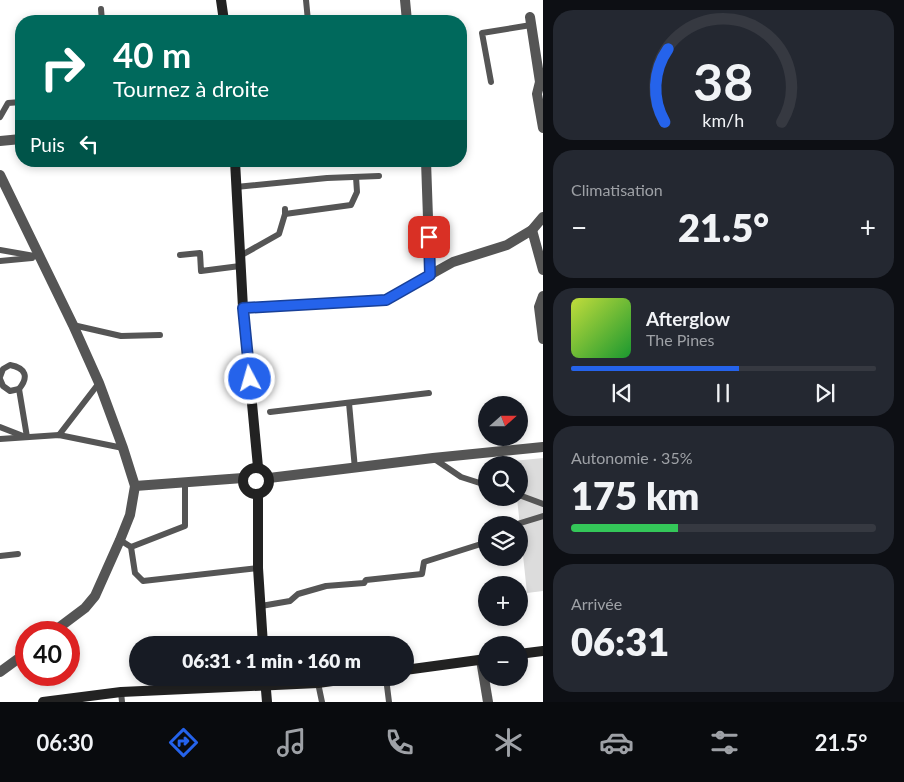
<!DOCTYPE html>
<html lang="fr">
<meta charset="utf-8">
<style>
:root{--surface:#171b24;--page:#242831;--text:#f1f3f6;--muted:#9ea1a6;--line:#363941;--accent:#2563eb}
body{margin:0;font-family:Lato,sans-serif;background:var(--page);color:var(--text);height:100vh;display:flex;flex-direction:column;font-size:19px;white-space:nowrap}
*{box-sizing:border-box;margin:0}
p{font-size:16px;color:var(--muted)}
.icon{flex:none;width:28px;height:28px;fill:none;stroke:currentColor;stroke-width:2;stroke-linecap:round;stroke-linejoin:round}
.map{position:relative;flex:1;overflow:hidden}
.sheet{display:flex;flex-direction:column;gap:10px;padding:10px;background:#0d0f14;width:361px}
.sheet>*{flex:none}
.guide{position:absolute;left:15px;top:15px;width:452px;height:152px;border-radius:20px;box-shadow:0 2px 8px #0003;background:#00695c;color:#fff;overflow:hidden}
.needle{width:32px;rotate:69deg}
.buttons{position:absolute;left:478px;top:396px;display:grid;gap:10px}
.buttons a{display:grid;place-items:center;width:50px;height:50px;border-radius:50%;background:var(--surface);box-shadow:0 2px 8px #0003;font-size:25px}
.speed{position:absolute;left:15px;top:621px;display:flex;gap:10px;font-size:25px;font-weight:700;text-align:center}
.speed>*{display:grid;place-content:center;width:65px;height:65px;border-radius:50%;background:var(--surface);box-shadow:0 2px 8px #0003;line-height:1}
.speed .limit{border:8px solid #d22;background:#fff;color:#111}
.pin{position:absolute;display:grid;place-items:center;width:42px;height:42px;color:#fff;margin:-21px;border-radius:10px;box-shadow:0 2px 8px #0006}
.me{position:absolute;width:55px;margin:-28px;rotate:354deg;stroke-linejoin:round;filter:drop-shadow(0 0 4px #0008)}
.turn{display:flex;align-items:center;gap:18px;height:105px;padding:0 15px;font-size:22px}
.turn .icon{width:65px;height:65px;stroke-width:2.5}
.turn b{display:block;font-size:35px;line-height:42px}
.then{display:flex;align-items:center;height:48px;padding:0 15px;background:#0003;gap:10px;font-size:19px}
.big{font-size:38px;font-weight:800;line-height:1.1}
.sheet .card{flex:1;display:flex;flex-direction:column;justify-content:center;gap:8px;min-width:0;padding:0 18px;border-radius:20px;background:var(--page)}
.sheet .dial{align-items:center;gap:0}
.dial svg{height:130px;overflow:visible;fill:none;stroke:var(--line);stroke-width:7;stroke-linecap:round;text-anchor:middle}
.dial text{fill:var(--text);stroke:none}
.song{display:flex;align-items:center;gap:15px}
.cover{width:60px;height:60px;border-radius:8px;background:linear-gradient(135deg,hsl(70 70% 55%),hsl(130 70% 35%))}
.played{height:5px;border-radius:2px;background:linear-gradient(90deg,var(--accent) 55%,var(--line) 55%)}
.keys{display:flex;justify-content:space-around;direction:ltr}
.heat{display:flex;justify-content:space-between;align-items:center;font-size:28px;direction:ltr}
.charge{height:8px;border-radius:4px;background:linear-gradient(90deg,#34c759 35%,var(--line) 0)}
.trip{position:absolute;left:129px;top:636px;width:285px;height:50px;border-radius:25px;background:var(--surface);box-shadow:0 2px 8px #0003;font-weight:800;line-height:50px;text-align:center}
.tab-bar{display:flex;height:80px;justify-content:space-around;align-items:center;background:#090b0e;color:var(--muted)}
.tab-bar .icon{width:35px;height:35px}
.tab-bar .current{color:var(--accent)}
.tab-bar b{font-size:22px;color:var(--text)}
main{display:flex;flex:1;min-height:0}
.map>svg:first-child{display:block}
</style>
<main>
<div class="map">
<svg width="543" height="702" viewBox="0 0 543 702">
<rect width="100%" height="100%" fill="#fff"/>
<!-- green -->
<path fill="#dcdcdc" d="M543 458V591L527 593 517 498H519V465H513V461Z"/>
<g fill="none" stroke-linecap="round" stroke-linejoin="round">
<!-- lane -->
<g stroke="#555" stroke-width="6">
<path d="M306 0 308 21"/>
<path d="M101 9 102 21"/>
<path d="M491 82 482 33 531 25"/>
<path d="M0 117 8 103 21 102"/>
<path d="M236 187 327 178 379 176"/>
<path d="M285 214 351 205 357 192 356 177"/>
<path d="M0 250 40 257"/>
<path d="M180 255 200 253 201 271 240 266"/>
<path d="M240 256 279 234 285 214V209"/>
<path d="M0 261 32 258"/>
<path d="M73 325 121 336 160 335"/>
<path d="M0 377 3 369 10 365C26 368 29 377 19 389L10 391 3 386 0 379"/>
<path d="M19 389 27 437"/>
<path d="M349 403 355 469"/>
<path d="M270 412 429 393"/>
<path d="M0 427 23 436"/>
<path d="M59 435 99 383"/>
<path d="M0 439 59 435 123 448"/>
<path d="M433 458 461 477 486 485"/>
<path d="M519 495 543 504"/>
<path d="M514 525 543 516"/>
<path d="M120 540 131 547 135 573 143 581 258 568"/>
<path d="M131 547 185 526V482"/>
<path d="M0 556 18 554"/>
<path d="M261 606 290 601 298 594 326 586 364 583 366 580 422 574 424 562 481 544 486 540"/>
<path d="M386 678 389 702"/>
<path d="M318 683 322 702"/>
<path d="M121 692 122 702"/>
</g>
<!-- street -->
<g stroke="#555" stroke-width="10">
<path d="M405 0 407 21"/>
<path d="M530 17 540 82 537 94 543 128"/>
<path d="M0 141 21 139"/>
<path d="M426 161 430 275"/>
<path d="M0 175 73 325 99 383 123 448 135 486 130 515 120 540 95 596 85 608 53 632"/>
<path d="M532 230 543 270"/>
<path d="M543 296 539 307 543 339"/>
<path d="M243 308 385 300 453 262 507 245 532 230 543 217"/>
<path d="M269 478 433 458 543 447"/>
<path d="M135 486 243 478"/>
<path d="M481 660 488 702"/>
<path d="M0 672 26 653"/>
</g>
<!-- secondary -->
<g stroke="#222" stroke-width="10">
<path d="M221 0 224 21"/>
<path d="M235 161 243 308 258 467"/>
<circle cx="256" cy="481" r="13"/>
<path d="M258 494V568L263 645"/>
<path d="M519 654 543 651"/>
<path d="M405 670 486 659"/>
<path d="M265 678 267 702"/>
<path d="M43 702 121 692 318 683 354 678"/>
</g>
</g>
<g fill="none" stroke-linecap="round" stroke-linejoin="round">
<defs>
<path id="route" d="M250 379 243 308 386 300 430 275 429 237"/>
</defs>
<!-- route casing -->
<use href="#route" stroke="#184099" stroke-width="12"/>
<!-- route -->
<use href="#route" stroke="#2563eb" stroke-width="9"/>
</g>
</svg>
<div class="buttons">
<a><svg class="needle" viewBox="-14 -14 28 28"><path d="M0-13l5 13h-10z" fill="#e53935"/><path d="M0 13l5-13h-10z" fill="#9ea1a6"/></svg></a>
<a><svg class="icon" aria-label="search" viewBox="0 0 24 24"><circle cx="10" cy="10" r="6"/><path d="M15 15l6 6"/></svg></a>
<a><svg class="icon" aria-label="layers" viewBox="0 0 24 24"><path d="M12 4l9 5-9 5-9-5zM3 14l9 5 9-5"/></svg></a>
<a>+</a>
<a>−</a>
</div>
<div class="speed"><div class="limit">40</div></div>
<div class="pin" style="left:429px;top:237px;background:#d93025"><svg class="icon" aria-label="arrive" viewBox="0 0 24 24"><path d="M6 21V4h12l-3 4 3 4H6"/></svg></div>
<svg class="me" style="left:250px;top:379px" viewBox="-20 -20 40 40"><circle r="17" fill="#2563eb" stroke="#fff" stroke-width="3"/><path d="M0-11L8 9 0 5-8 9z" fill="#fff"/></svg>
<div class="trip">06:31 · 1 min · 160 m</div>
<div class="guide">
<div class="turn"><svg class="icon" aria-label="right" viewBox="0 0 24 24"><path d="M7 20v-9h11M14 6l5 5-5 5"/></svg><div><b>40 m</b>Tournez à droite</div></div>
<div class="then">Puis<svg class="icon" aria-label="left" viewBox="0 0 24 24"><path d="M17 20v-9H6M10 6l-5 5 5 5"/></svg></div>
</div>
</div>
<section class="sheet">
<div class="card dial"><svg viewBox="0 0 100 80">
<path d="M14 69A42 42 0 1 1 86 69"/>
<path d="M14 69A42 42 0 0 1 16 24" stroke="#2563eb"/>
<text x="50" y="56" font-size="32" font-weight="700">38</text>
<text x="50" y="72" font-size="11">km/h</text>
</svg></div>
<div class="card"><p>Climatisation</p>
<div class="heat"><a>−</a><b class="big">21.5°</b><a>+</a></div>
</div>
<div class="card">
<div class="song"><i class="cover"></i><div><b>Afterglow</b><p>The Pines</p></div></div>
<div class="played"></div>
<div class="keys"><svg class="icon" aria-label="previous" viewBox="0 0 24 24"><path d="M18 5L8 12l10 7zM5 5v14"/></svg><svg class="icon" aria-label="pause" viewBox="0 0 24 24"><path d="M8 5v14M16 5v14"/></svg><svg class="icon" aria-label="next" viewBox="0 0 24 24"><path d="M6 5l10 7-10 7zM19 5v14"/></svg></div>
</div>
<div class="card"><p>Autonomie · 35%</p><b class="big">175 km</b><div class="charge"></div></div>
<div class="card"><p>Arrivée</p><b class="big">06:31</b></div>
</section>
</main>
<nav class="tab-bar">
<b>06:30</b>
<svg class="icon current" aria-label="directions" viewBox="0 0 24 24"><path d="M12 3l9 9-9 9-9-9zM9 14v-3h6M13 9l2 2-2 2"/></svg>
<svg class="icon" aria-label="music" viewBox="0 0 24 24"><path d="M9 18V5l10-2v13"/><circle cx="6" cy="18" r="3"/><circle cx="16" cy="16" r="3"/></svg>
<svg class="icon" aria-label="phone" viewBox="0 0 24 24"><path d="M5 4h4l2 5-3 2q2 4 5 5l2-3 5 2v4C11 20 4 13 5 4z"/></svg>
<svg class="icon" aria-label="climate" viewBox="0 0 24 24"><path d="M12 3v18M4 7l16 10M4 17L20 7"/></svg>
<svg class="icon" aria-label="car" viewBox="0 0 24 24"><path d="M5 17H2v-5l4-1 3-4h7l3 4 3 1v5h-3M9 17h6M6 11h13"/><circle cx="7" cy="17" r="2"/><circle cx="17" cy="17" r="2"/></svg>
<svg class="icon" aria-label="filters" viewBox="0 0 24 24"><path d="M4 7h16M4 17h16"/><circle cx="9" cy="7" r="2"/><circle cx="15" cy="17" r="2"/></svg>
<b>21.5°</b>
</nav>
